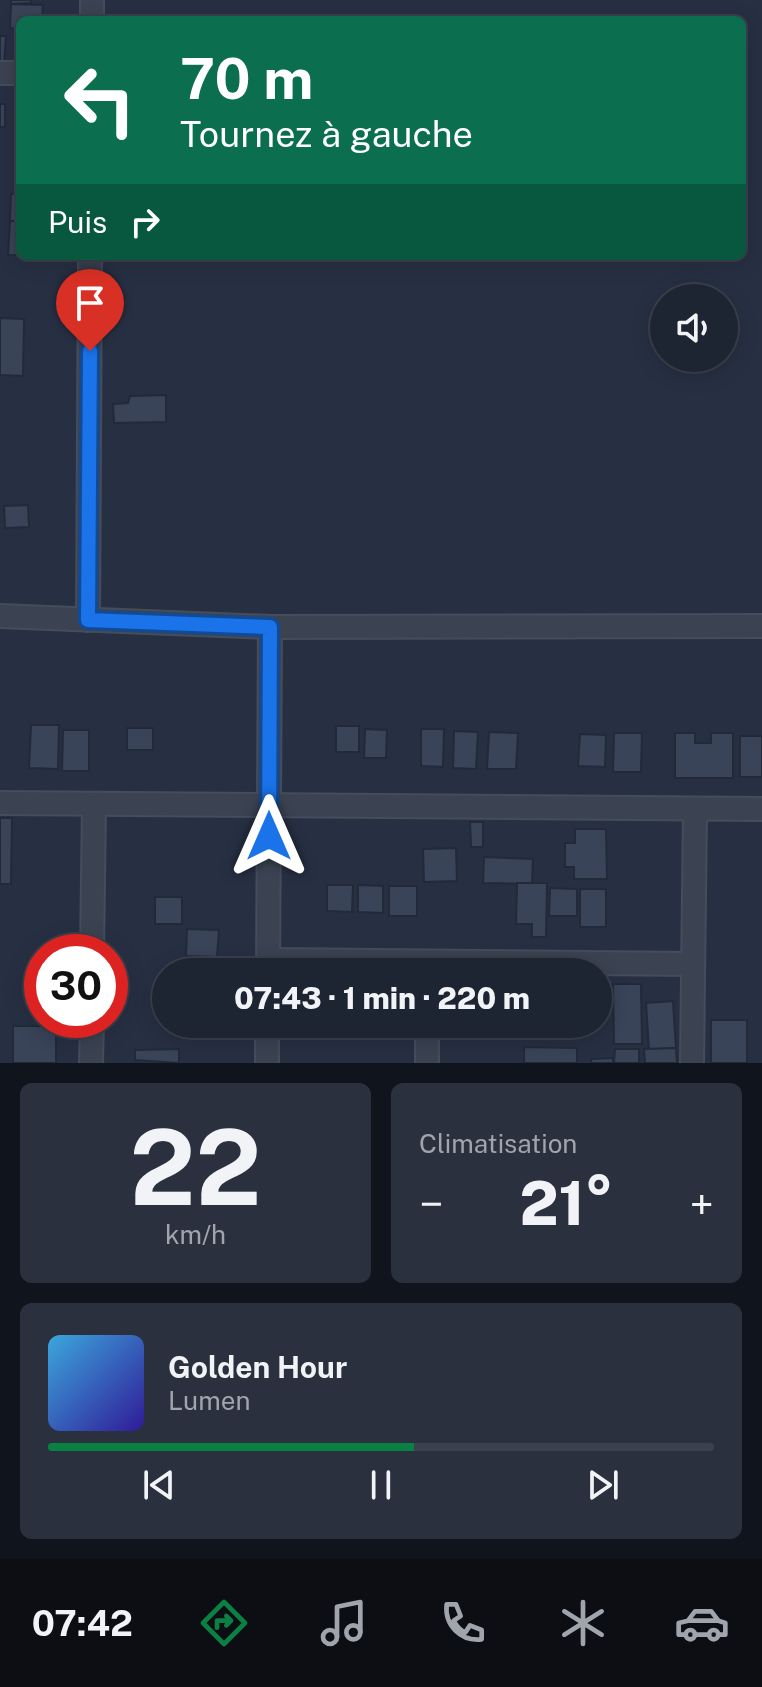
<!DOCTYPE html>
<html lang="fr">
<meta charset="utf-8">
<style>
:root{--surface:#1d2432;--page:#2a303e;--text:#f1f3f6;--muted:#a0a4ac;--line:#3b414d;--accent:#0b8043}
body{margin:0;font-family:"Public Sans",sans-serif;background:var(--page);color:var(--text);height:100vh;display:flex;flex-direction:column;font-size:30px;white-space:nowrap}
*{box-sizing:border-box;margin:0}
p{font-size:26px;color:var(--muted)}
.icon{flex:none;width:44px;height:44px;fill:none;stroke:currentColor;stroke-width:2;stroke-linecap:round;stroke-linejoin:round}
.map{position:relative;height:1063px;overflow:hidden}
.drawer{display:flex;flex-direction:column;gap:20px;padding:20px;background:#10141c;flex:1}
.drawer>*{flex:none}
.hud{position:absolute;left:16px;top:16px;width:730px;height:244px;border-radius:12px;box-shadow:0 4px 20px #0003,0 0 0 2px var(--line);background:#0b6e4f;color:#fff;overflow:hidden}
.buttons{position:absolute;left:650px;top:284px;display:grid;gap:16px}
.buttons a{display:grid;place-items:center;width:88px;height:88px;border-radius:50%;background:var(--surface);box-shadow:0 4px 20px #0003,0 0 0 2px var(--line);font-size:40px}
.speed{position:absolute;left:24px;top:934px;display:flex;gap:16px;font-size:40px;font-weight:700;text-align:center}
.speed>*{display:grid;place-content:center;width:104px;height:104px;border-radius:50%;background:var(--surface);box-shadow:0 4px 20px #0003,0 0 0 2px var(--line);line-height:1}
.speed .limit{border:12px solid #d22;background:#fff;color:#111}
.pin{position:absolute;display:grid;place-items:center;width:68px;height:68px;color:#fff;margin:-82px -34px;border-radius:50% 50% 50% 0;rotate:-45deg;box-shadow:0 0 8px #0007}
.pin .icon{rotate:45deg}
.me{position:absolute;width:88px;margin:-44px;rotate:0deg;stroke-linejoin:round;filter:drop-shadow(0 0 6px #0008)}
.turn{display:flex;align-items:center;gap:28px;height:168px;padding:0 32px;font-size:36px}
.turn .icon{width:104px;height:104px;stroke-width:2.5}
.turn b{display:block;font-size:56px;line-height:68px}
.then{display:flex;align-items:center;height:76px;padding:0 32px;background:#0003;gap:16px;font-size:30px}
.big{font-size:60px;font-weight:800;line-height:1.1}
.drawer .card{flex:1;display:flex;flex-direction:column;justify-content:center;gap:12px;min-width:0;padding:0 28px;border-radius:12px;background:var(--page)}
.drawer .dial{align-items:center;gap:0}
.dial b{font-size:104px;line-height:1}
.song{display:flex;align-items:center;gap:24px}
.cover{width:96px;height:96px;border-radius:12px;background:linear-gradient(135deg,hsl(200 70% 55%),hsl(250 70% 35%))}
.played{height:8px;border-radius:4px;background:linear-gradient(90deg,var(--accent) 55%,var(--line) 55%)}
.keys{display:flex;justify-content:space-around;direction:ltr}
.heat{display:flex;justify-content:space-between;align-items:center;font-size:44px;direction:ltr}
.drawer .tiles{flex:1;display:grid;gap:20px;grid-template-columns:1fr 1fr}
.card:last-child{grid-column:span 2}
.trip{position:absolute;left:152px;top:958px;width:460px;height:80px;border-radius:40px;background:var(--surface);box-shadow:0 4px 20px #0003,0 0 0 2px var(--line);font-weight:800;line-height:80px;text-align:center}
.menu{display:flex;height:128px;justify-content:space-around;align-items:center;background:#0c0e14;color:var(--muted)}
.menu .icon{width:56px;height:56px}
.menu .selected{color:var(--accent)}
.menu b{font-size:36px;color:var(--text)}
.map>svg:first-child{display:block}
</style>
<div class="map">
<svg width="762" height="1063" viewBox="0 0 762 1063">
<rect width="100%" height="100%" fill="#273043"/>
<!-- building -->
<g fill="#394459" stroke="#222a3a" stroke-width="2">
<path d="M11 0H31V3L11 4Z"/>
<path d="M11 4 43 5 42 20H20V29L10 28Z"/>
<path d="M0 36H6L4 64H0Z"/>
<rect x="0" y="104" width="5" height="23"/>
<path d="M11 194H20V221H10Z"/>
<path d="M10 221H20V255H8Z"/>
<path d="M0 318 24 319 23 376 0 375Z"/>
<path d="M166 395V422L114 423 113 404 128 403 130 396Z"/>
<path d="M28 505 29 527 5 528 4 506Z"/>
<path d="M31 725H59L58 769 29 768Z"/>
<rect x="336" y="726" width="23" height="26"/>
<rect x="127" y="728" width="26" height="22"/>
<path d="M365 729 387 730 386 758H364Z"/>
<path d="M421 729H444L443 767 421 766Z"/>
<path d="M63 730H89V771H62Z"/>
<path d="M454 731 478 732 476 769 453 768Z"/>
<path d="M489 732 518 733 516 769H487Z"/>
<path d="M614 733H642L641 772H613Z"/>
<path d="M675 733H695V743H711V733H733V778H675Z"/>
<path d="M580 734 606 735 605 767 578 766Z"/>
<rect x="740" y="736" width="22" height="41"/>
<path d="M0 818H12L11 884H0Z"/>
<path d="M470 822H483V847H471Z"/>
<path d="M575 829H606L607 879H574V867H565V843H575Z"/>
<path d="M456 848 457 881 424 882 423 849Z"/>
<path d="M484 857 533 859 532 884 483 883Z"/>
<path d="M517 883H547L546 937H532V924H516Z"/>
<path d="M327 885H353L352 912 327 911Z"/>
<path d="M358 885 383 886V913L358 912Z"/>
<rect x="389" y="886" width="28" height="30"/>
<path d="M550 888 577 889V916H549Z"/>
<rect x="580" y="889" width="26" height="38"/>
<rect x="155" y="897" width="27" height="27"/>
<path d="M187 929 219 930 217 957 186 956Z"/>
<path d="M613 984H641L642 1044H614Z"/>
<path d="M673 1001 676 1048 649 1050 646 1003Z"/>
<rect x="711" y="1020" width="36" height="43"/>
<rect x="13" y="1026" width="43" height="37"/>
<path d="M524 1047 577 1048V1063H524Z"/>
<path d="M676 1048 677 1063H645L644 1049Z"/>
<path d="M179 1049V1063L135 1060V1050Z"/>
<path d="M615 1049H639V1063H614Z"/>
<path d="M613 1058V1063H591V1059Z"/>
</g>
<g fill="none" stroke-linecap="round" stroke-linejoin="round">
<defs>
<g id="minor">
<path d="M92 20V0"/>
<path d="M0 73H20"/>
<path d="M0 616 270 627 762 626"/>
<path d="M88 620 90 256"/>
<path d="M0 803 762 809"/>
<path d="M92 952 94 804"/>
<path d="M268 960 693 964"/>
<path d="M268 972 270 627"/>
<path d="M91 1063 92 1020"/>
<path d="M267 1063V1024"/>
<path d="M427 1063V1024"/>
<path d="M692 1063 695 809"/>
</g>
</defs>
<!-- minor casing -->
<use href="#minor" stroke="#454c5c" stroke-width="26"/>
<!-- minor -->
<use href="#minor" stroke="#3b4352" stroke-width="22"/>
</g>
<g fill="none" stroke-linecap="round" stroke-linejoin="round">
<defs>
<path id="route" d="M90 351 88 620 270 627 269 836"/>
</defs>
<!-- route casing -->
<use href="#route" stroke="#114b97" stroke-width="20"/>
<!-- route -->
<use href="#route" stroke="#1a73e8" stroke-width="14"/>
</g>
</svg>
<div class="buttons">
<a><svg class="icon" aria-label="sound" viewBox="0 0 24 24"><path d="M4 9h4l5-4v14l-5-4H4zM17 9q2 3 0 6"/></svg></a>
</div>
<div class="speed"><div class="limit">30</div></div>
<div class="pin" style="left:90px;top:351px;background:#d93025"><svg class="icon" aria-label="arrive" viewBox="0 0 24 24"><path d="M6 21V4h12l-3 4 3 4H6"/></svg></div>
<svg class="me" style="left:269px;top:836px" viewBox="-20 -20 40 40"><path d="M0-17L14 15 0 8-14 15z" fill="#1a73e8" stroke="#fff" stroke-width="4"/></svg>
<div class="trip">07:43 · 1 min · 220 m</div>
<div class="hud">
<div class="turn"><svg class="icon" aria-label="left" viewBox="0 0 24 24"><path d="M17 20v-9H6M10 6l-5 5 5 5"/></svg><div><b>70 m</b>Tournez à gauche</div></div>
<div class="then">Puis<svg class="icon" aria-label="right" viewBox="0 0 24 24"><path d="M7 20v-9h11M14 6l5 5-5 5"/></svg></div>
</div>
</div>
<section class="drawer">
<div class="tiles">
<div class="card dial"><b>22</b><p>km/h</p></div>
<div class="card"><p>Climatisation</p>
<div class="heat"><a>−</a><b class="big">21°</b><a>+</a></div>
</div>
<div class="card">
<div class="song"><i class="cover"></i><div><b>Golden Hour</b><p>Lumen</p></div></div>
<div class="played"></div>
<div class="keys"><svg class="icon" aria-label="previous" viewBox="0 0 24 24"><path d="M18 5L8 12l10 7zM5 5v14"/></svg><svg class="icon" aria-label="pause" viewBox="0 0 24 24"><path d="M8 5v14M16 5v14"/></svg><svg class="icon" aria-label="next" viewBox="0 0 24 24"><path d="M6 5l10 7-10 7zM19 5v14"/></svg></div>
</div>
</div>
</section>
<nav class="menu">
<b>07:42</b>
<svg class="icon selected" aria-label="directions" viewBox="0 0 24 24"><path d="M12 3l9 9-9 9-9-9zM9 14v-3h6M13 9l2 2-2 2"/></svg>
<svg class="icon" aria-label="music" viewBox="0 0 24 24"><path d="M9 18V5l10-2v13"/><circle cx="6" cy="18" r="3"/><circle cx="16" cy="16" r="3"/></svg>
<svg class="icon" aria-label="phone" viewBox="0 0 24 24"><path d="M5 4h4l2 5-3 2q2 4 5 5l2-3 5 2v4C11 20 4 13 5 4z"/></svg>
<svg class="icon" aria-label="climate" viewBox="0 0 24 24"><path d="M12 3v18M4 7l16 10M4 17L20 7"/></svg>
<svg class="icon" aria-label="car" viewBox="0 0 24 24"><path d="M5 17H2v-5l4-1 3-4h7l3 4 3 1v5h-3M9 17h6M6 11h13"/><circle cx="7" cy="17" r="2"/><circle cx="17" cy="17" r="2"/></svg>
</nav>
